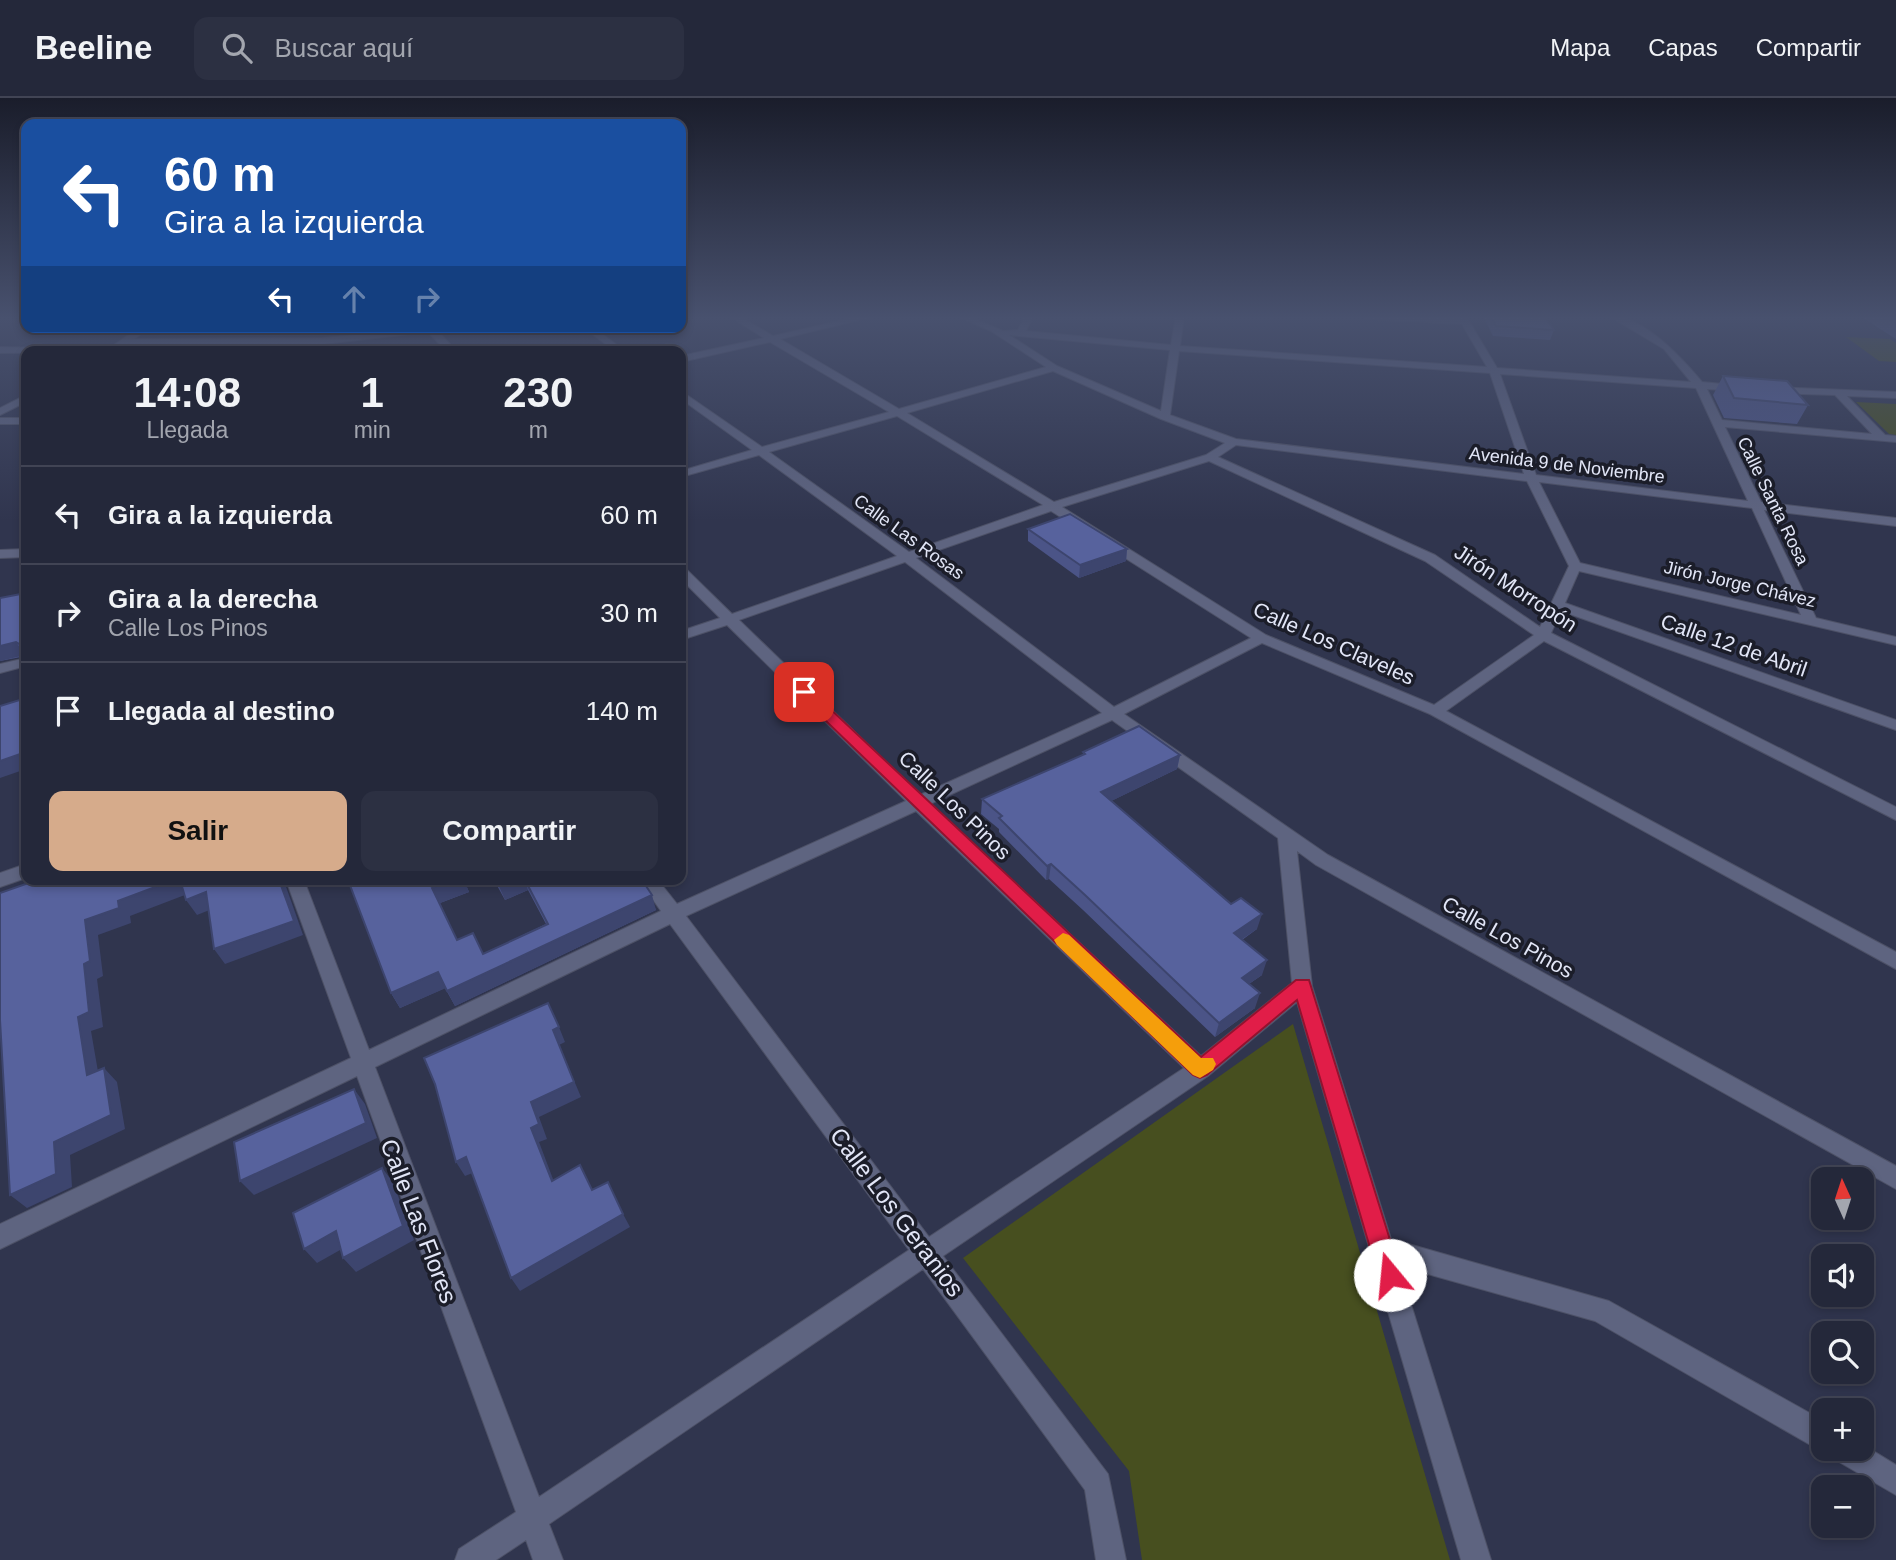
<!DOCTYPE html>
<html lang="es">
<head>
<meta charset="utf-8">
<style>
  :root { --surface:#24283a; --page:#2c3042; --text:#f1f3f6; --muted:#a3a6af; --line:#414454; --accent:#d6ab8b }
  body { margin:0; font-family:Helvetica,sans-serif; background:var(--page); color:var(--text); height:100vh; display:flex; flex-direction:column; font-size:26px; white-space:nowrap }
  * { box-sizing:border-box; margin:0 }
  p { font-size:23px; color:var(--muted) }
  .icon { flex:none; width:38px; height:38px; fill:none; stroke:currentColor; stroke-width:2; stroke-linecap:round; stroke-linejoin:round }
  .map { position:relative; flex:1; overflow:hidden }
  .side { position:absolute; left:21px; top:248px; width:665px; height:539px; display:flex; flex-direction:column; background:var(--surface); border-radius:14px; box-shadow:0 4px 10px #0003,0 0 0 2px var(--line) }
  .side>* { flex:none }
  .guide { position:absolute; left:21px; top:21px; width:665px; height:214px; border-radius:14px; box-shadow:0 4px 10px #0003,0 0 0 2px var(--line); background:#1a4fa0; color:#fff; overflow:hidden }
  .needle { width:46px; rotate:357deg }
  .buttons { position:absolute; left:1811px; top:1069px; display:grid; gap:14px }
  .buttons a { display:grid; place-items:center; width:63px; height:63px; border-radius:14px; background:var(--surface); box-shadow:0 4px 10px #0003,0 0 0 2px var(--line); font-size:35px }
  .pin { position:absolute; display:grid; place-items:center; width:60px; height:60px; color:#fff; margin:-30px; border-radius:14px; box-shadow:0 4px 10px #0006 }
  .me { position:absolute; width:77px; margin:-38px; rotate:343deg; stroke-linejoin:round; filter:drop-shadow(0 0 5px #0008) }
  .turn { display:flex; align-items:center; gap:24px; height:147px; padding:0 28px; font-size:32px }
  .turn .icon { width:91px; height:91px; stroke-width:2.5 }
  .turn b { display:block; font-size:49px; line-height:60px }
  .lanes { display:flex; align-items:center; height:66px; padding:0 28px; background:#0003; justify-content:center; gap:35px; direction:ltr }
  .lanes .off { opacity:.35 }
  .eta { display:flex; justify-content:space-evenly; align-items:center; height:119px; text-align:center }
  .eta b { font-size:42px; font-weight:700; line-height:49px }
  .action { display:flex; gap:14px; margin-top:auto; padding:14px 28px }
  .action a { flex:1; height:80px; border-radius:14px; background:var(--accent); color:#111; font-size:28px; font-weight:700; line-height:80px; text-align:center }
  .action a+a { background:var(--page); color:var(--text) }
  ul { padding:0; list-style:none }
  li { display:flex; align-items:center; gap:21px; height:98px; padding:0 28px; border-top:2px solid var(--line) }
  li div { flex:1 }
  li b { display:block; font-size:26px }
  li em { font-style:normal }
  header { display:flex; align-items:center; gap:42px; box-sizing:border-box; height:98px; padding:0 35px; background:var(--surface); border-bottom:2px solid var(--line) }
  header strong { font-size:33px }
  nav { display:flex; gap:38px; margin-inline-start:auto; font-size:24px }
  .search { width:490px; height:63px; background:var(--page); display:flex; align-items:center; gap:18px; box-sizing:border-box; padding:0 24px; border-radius:14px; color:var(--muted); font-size:26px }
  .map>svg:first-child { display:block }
</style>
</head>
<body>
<header>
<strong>Beeline</strong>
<div class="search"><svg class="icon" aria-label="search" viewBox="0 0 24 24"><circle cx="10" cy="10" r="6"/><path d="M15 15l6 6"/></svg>Buscar aquí</div>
<nav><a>Mapa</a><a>Capas</a><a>Compartir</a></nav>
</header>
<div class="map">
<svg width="1896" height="1462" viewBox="0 0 1896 1462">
  <rect width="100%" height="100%" fill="#30354e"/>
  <path fill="#474f1f" d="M1846 239 1890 241 1896 245V264L1879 263Z
    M1856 304 1896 306V337L1889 336Z
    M1293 926 1450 1462H1142L1129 1373 963 1160Z"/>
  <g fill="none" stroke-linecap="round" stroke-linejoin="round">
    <defs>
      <path id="minor" d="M729 218H739L773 238 861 218H876L780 241 899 311 1046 269 991 233 957 218H968L1003 233 1018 232 1025 218H1033L1026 233 1171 247 1176 218H1184L1180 248 1487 269 1462 226 1367 221 1363 218 1459 221 1458 218H1466L1497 270 1691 284 1664 251 1609 218C1643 217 1682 260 1702 284L1743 288V292L1739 293 1707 291 1722 322 1872 336 1835 297 1774 295 1769 292 1774 289 1896 294V300L1847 298 1885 337 1896 338V344L1725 329 1761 404 1896 420V428L1764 412 1816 520 1896 539V547L1579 473 1565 505 1896 622V632L1561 513 1551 535 1896 709V722L1544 543 1446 613 1896 854V871L1430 616 1262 545 1124 616 1328 757 1896 1068V1091L1316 767 1297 753 1312 888 1391 1141 1609 1203 1824 1323V1351H1829L1824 1353 1814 1349 1595 1223 1399 1168 1491 1462H1461L1297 904 1208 978 943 1158 1108 1376 1126 1462H1096L1085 1392 923 1171 549 1426 563 1462H533L526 1442 496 1462H455L459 1451 516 1414 357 978 0 1151V1126L351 960 286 782H304L369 952 661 813 639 782H658L677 806 906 703 727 527 681 542V533L720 520 681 481V470L686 471 732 516 897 458 759 357 681 379V373L752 352 681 301V293L762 349 889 314 770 244 681 264V258L764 240ZM1009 237 1170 252 1161 313 1057 268ZM1179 253 1490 275 1524 376 1236 341 1170 317ZM1053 273 1161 321 1225 345 1206 357 1054 404 907 315ZM1500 276 1696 290 1748 403 1536 377ZM897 318 1043 407 909 454 769 354ZM1236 347 1527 383 1569 468 1540 529 1435 457 1218 359ZM1209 363 1425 463 1534 537 1434 607 1266 537 1062 409ZM1539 384 1752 410 1801 517 1580 465ZM1051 413 1251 540 1114 609 916 460ZM905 464 1102 615 920 697 739 522ZM1112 622 1278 740 1292 885 1201 958 930 706ZM916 713 1184 970 929 1139 686 818ZM670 826 909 1152 539 1399 375 969Z
        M140 229H151L134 241 323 240 445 229 437 232 457 254H447L428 234 323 246 126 247 115 254H104Z
        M583 229H593L626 254H616Z
        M0 249 91 251 95 254 0 255Z
        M26 297V304L0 317V310Z
        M0 320H26V326H0Z
        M26 451V459L0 460V452Z
        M26 560V568L0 575V566Z
        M26 766V780L0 789V775Z
        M1862 1346 1896 1367V1397L1834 1361 1830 1351H1862Z"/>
    </defs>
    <use href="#minor" stroke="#4d5166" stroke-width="2"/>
    <use href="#minor" fill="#5e6480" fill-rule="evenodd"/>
  </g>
  <path fill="#4b5487" d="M1483 218H1544L1554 232 1550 242 1493 238Z
    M1860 218H1896V241Z
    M1723 278 1808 307 1797 326 1724 320 1713 297Z
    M1028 431 1127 451 1126 463 1079 480 1028 443Z
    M26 495V558L0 563Z
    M1083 654 1180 657 1177 671 1111 703 1257 831 1242 842 1262 877 1249 886 1255 910 1215 939 1083 812 1049 781 1046 782 999 734V731L981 716 982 701 1083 657Z
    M348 782H464L469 794 440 805 457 842 483 856 546 826 528 792 505 802 494 782H642L656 812 455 908 445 890 400 910 391 895Z"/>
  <path fill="#3d456e" d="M1127 451 1126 463 1079 480 1080 467Z
    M26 508V554L21 547Z
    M16 544 25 557 0 563V548Z
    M26 654V671L0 680V663Z
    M1180 657 1177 671 1099 709 1101 694Z
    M1051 766 1049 781 1046 782 1047 768Z
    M174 782H180L190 795 130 818 131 825 98 837 103 878 97 881 103 929 91 933 101 991 87 977 78 919 84 866 85 822 118 803Z
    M279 782H285L284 783 303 837 225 866 214 851Z
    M451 782H464L469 794 440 805 432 790Z
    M507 782H524L528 792 505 802 498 786Z
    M206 794 217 809 197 817 186 802Z
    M652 797 656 812 455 908 447 893Z
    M1262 816 1257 831 1229 850 1234 835Z
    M1267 862 1262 877 1237 894 1242 880Z
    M438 874 446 890 400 910 391 895Z
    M1260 895 1255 910 1215 939 1219 925Z
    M559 929 565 944 559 947 581 999 539 1019 547 1041 539 1044 559 1097 552 1083 531 1030V1004L553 932Z
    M104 970 117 984 125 1031 70 1057 72 1089 27 1110 10 1097Z
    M354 991 365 1006 377 1040 254 1097 240 1083Z
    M466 1059 475 1074 465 1078 456 1064Z
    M382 1070 393 1084 414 1142 356 1174 343 1160Z
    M623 1116 630 1129 520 1193 511 1180Z
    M336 1133 349 1147 317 1165 304 1151Z"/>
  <path fill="#57629d" stroke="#3d456e" stroke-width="2" d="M1491 218H1544L1554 232 1496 228Z
    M1884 218H1896V225Z
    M1723 278 1787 283 1808 307 1734 300Z
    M1070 416 1127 451 1080 467 1028 431Z
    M26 495V508L21 547 16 544 0 548V500Z
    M26 600V654L0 663V608Z
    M1139 628 1180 657 1101 694 1231 806 1241 800 1262 816 1234 835 1267 862 1242 880 1260 895 1219 925 1085 797 1051 766 1047 768 999 720 1002 718 982 701 1085 656 1083 654Z
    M37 782H174L118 803 119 810 85 822 90 863 84 866 89 914 78 919 87 977 104 970 111 1017 54 1044 56 1076 10 1097 0 922V795Z
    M180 782H279L294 823 214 851 206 794 186 802Z
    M348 782H451L432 790 457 842 473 835 483 856 548 826 525 782H642L652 797 447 893 438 874 391 895Z
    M496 782H507L498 786Z
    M548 905 559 929 553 932 574 984 531 1004 539 1026 531 1030 552 1083 580 1067 592 1092 608 1084 623 1116 511 1180 466 1059 456 1064 435 986 424 960Z
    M354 991 366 1025 240 1083 234 1044Z
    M382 1070 403 1128 343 1160 336 1133 304 1151 293 1115Z"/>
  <linearGradient id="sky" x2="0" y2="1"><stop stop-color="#1a1d2b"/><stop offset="0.52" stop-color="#48516e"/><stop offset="1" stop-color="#48516e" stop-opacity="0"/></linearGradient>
  <rect width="1896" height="423" fill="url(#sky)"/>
  <path fill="#e11d48" stroke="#92132f" stroke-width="2" d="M799 591H809L1201 959 1296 882H1309L1401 1177 1398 1185 1390 1189 1382 1185 1378 1177 1297 902 1207 977 1200 980 1193 977 799 597Z"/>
  <path fill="#f59e0b" d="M1063 835 1069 837 1201 960H1213L1216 966 1213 972 1200 980 1193 977 1057 847 1054 842Z"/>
  <g text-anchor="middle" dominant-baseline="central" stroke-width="7" stroke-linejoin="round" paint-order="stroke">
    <g font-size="18" fill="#e2e6f7" stroke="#1b1d29">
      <text transform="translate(1567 367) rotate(7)">Avenida 9 de Noviembre</text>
      <text transform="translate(1773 403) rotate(64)">Calle Santa Rosa</text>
      <text transform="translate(909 439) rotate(36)">Calle Las Rosas</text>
      <text transform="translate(1740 486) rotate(13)">Jirón Jorge Chávez</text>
    </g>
    <g font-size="21" fill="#e2e6f7" stroke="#1b1d29">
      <text transform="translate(1516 490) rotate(33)">Jirón Morropón</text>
      <text transform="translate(1334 545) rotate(24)">Calle Los Claveles</text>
      <text transform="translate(1734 547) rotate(19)">Calle 12 de Abril</text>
      <text transform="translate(955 707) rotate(44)">Calle Los Pinos</text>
      <text transform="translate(1508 839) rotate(29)">Calle Los Pinos</text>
    </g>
    <g font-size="24" fill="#e2e6f7" stroke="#1b1d29">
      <text transform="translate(897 1114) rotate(53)">Calle Los Geranios</text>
      <text transform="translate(419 1123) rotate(69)">Calle Las Flores</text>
    </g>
  </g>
</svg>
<div class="buttons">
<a><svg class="needle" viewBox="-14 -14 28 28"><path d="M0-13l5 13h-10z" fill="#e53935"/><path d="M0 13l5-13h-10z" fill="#a3a6af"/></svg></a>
<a><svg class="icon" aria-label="sound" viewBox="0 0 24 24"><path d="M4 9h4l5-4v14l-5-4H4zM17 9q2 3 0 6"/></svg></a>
<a><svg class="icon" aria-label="search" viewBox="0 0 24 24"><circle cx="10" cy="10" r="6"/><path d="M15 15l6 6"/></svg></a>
<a>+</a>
<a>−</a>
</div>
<div class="pin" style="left:804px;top:594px;background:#d93025"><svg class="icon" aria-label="arrive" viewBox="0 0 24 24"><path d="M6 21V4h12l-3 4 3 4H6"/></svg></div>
<svg class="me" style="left:1390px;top:1177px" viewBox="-20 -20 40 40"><circle r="19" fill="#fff"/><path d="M0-13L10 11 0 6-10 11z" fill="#e11d48"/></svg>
<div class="guide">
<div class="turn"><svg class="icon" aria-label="left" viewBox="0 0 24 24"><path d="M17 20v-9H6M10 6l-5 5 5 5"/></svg><div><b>60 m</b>Gira a la izquierda</div></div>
<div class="lanes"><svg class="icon" aria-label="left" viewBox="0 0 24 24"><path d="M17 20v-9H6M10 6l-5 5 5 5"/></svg><svg class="icon off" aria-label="ahead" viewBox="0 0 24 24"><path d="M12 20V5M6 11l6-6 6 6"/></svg><svg class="icon off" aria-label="right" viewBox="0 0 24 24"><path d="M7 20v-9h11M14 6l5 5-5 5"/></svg></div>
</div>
<section class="side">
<div class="eta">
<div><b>14:08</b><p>Llegada</p></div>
<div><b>1</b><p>min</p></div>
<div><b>230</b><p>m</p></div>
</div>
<ul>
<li><svg class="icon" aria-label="left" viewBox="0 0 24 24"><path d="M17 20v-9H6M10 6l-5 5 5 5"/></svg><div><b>Gira a la izquierda</b></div><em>60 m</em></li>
<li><svg class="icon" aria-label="right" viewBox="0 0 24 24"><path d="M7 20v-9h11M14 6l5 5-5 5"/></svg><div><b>Gira a la derecha</b><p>Calle Los Pinos</p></div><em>30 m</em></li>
<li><svg class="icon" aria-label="arrive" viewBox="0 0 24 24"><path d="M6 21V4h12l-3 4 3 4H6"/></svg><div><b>Llegada al destino</b></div><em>140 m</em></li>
</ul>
<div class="action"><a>Salir</a><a>Compartir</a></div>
</section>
</div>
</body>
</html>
